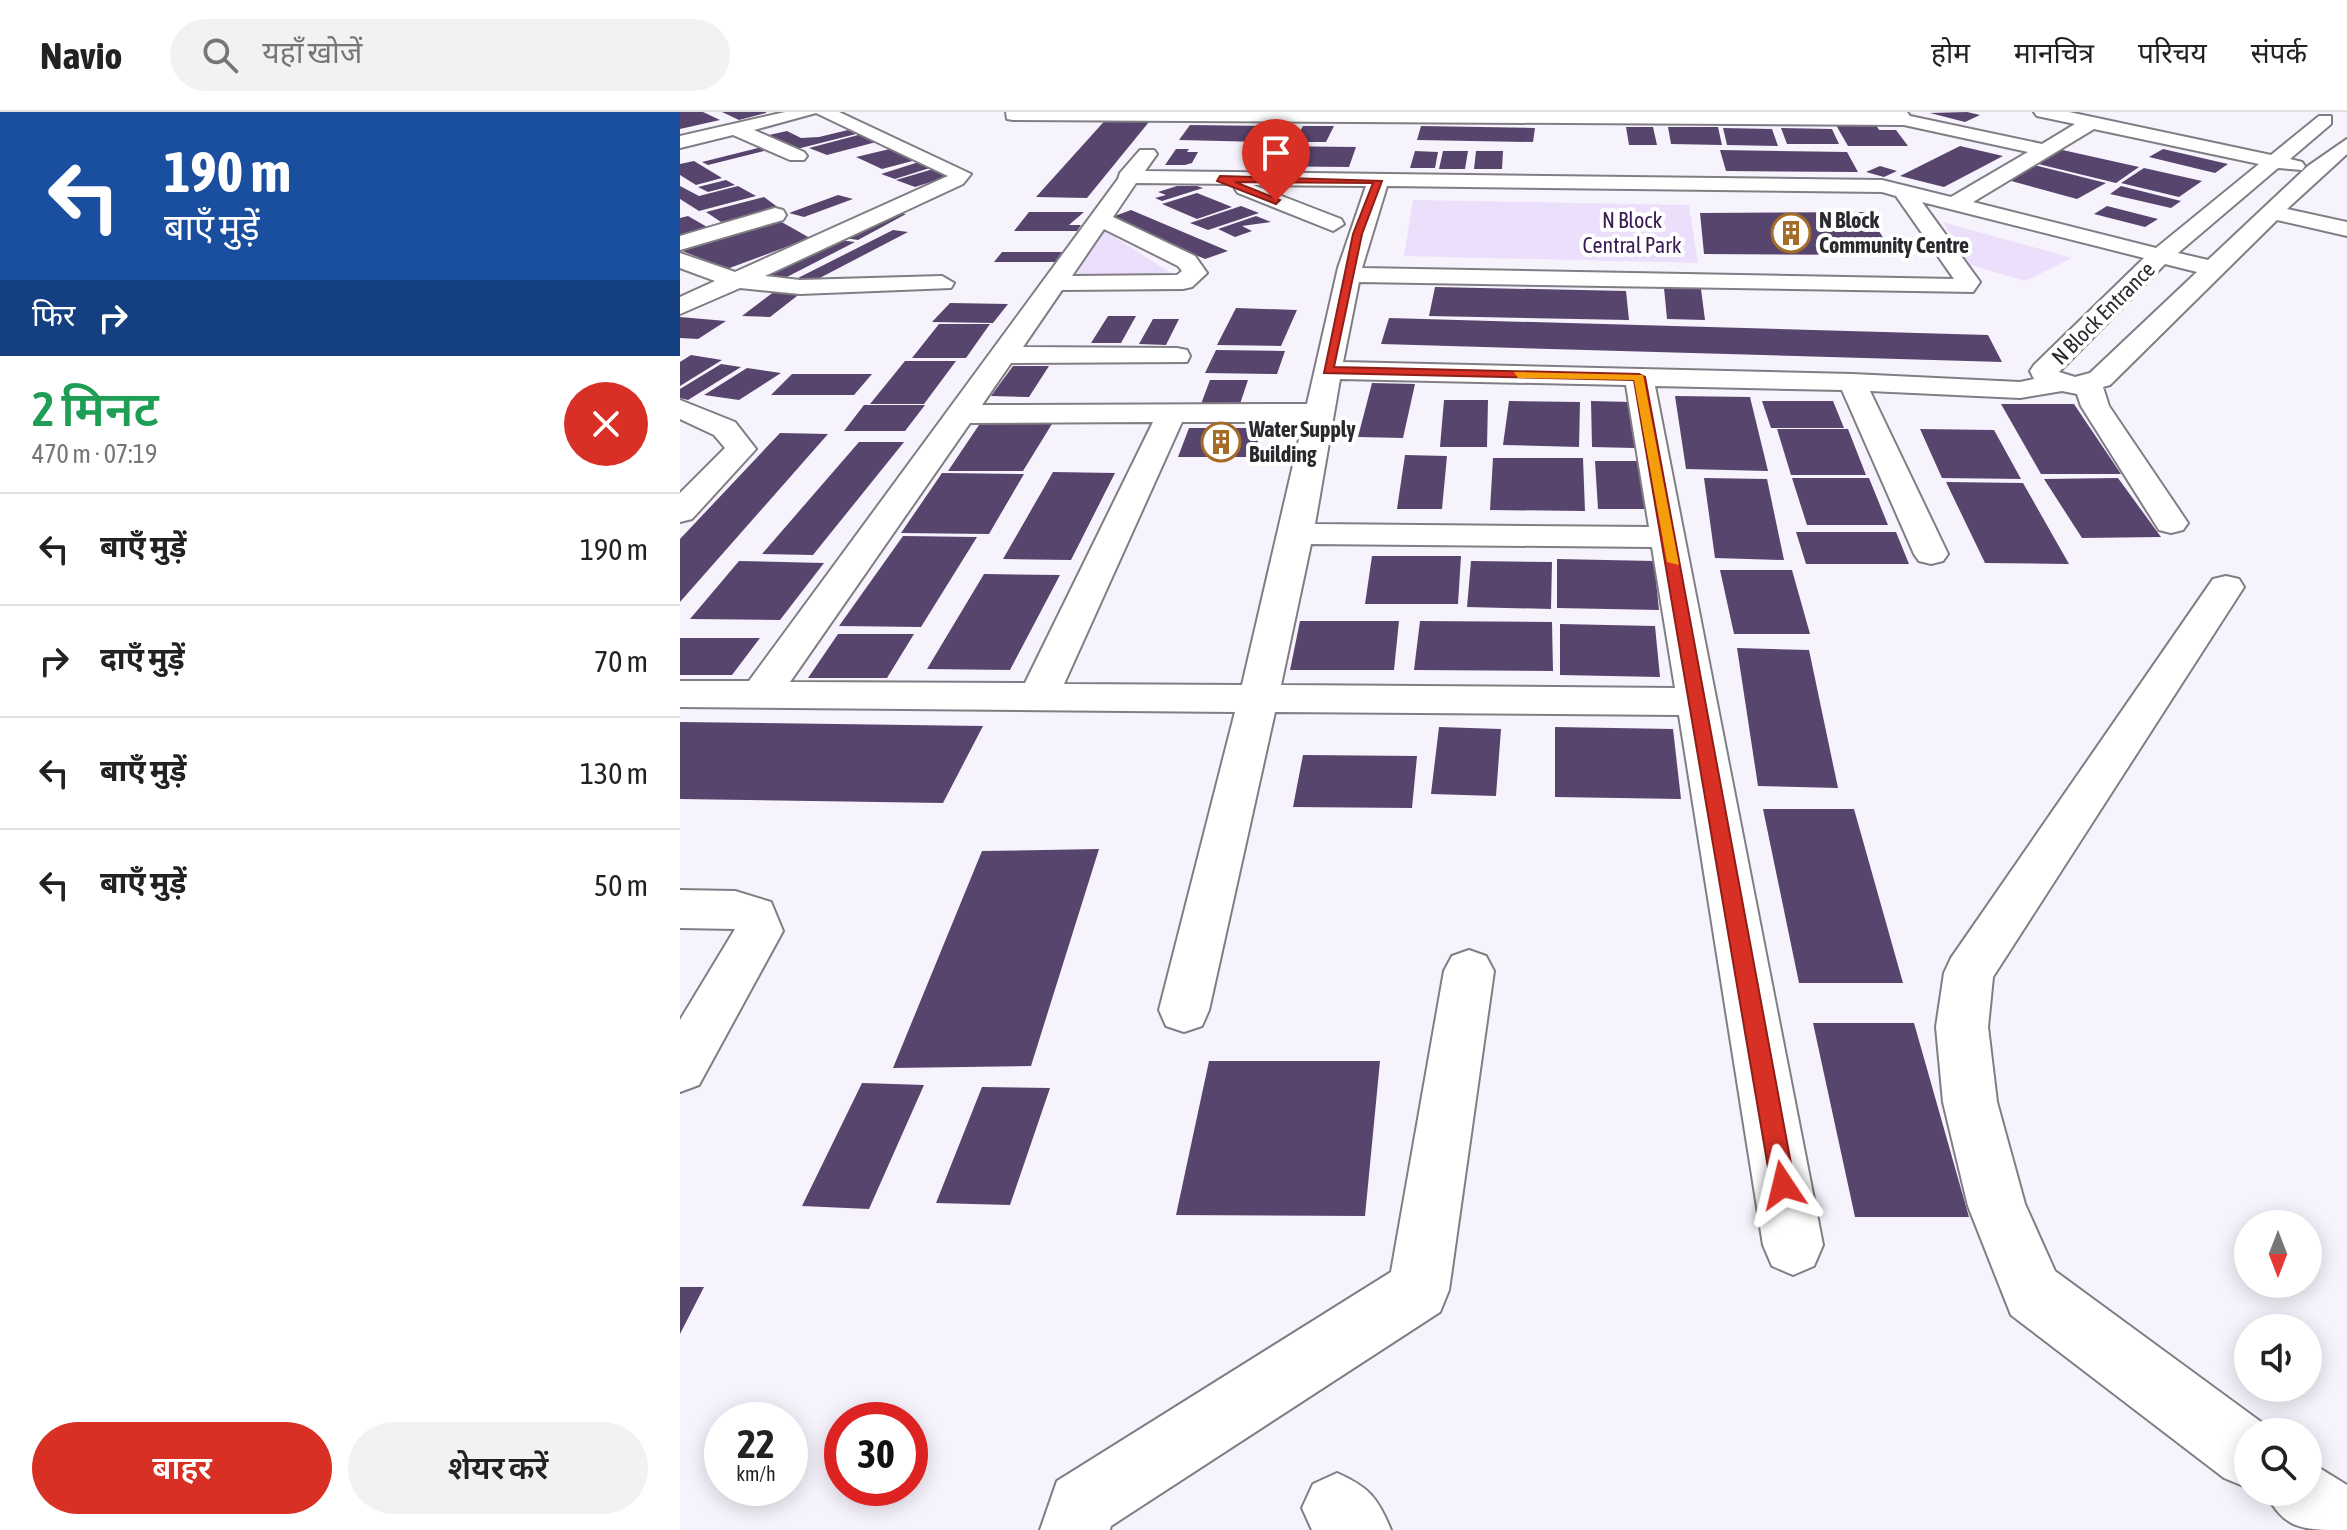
<!DOCTYPE html>
<html lang="hi">
<head>
<meta charset="utf-8">
<style>
  :root { --surface:#fff; --page:#f2f2f2; --text:#222; --muted:#767676; --line:#e0e0e0; --accent:#d93025 }
  body { margin:0; font-family:"Asap Condensed","Noto Sans Devanagari",sans-serif; background:var(--page); color:var(--text); height:100vh; display:flex; flex-direction:column; font-size:30px; white-space:nowrap }
  * { box-sizing:border-box; margin:0 }
  p { font-size:26px; color:var(--muted) }
  .icon { flex:none; width:44px; height:44px; fill:none; stroke:currentColor; stroke-width:2; stroke-linecap:round; stroke-linejoin:round }
  .map { position:relative; flex:1; overflow:hidden }
  .details { display:flex; flex-direction:column; background:var(--surface); width:680px }
  .details>* { flex:none }
  .hud { background:#1a4fa0; color:#fff; overflow:hidden }
  .needle { width:52px; rotate:180deg }
  .fabs { position:absolute; left:1554px; top:1098px; display:grid; gap:16px }
  .fabs a { display:grid; place-items:center; width:88px; height:88px; border-radius:50%; background:var(--surface); box-shadow:0 4px 20px #0003; font-size:40px }
  .speed { position:absolute; left:24px; top:1290px; display:flex; gap:16px; font-size:40px; font-weight:700; text-align:center }
  .speed>* { display:grid; place-content:center; width:104px; height:104px; border-radius:50%; background:var(--surface); box-shadow:0 4px 20px #0003; line-height:1 }
  .speed small { font-size:20px; font-weight:400 }
  .speed .limit { border:12px solid #d22; background:#fff; color:#111 }
  .pin { position:absolute; display:grid; place-items:center; width:68px; height:68px; color:#fff; margin:-82px -34px; border-radius:50% 50% 50% 0; rotate:-45deg; box-shadow:0 0 8px #0007 }
  .pin .icon { rotate:45deg }
  .me { position:absolute; width:88px; margin:-44px; rotate:350deg; stroke-linejoin:round; filter:drop-shadow(0 0 6px #0008) }
  .turn { display:flex; align-items:center; gap:28px; height:168px; padding:0 32px; font-size:36px }
  .turn .icon { width:104px; height:104px; stroke-width:2.5 }
  .turn b { display:block; font-size:56px; line-height:68px }
  .then { display:flex; align-items:center; height:76px; padding:0 32px; background:#0003; gap:16px; font-size:30px }
  .round { display:grid; place-items:center; flex:none; width:84px; height:84px; border-radius:42px; background:var(--page) }
  .summary { display:flex; align-items:center; justify-content:space-between; height:136px; padding:0 32px }
  h1 { font-size:48px; font-weight:600; line-height:60px; color:#1e9e55 }
  .button { display:flex; gap:16px; margin-top:auto; padding:16px 32px }
  .button a { flex:1; height:92px; border-radius:48px; background:var(--accent); color:#fff; font-size:32px; font-weight:600; line-height:92px; text-align:center }
  .button a+a { background:var(--page); color:var(--text) }
  ul { padding:0; list-style:none }
  li { display:flex; align-items:center; gap:24px; height:112px; padding:0 32px; border-top:2px solid var(--line) }
  li div { flex:1 }
  li b { display:block; font-size:30px }
  li em { font-style:normal }
  header { display:flex; align-items:center; gap:48px; box-sizing:border-box; height:112px; padding:0 40px; background:var(--surface); border-bottom:2px solid var(--line) }
  header strong { font-size:38px }
  nav { display:flex; gap:44px; margin-inline-start:auto; font-size:28px }
  .search { width:560px; height:72px; background:var(--page); display:flex; align-items:center; gap:20px; box-sizing:border-box; padding:0 28px; border-radius:44px; color:var(--muted); font-size:30px }
  main { display:flex; flex:1; min-height:0 }
  .map>svg:first-child { display:block }
</style>
</head>
<body>
<header>
<strong>Navio</strong>
<div class="search"><svg class="icon" aria-label="search" viewBox="0 0 24 24"><circle cx="10" cy="10" r="6"/><path d="M15 15l6 6"/></svg>यहाँ खोजें</div>
<nav><a>होम</a><a>मानचित्र</a><a>परिचय</a><a>संपर्क</a></nav>
</header>
<main>
<section class="details">
<div class="hud">
<div class="turn"><svg class="icon" aria-label="left" viewBox="0 0 24 24"><path d="M17 20v-9H6M10 6l-5 5 5 5"/></svg><div><b>190 m</b>बाएँ मुड़ें</div></div>
<div class="then">फिर<svg class="icon" aria-label="right" viewBox="0 0 24 24"><path d="M7 20v-9h11M14 6l5 5-5 5"/></svg></div>
</div>
<div class="summary"><div><h1>2 मिनट</h1><p>470 m · 07:19</p></div><a class="round" style="background:#d93025;color:#fff"><svg class="icon" aria-label="close" viewBox="0 0 24 24"><path d="M6 6l12 12M18 6L6 18"/></svg></a></div>
<ul>
<li><svg class="icon" aria-label="left" viewBox="0 0 24 24"><path d="M17 20v-9H6M10 6l-5 5 5 5"/></svg><div><b>बाएँ मुड़ें</b></div><em>190 m</em></li>
<li><svg class="icon" aria-label="right" viewBox="0 0 24 24"><path d="M7 20v-9h11M14 6l5 5-5 5"/></svg><div><b>दाएँ मुड़ें</b></div><em>70 m</em></li>
<li><svg class="icon" aria-label="left" viewBox="0 0 24 24"><path d="M17 20v-9H6M10 6l-5 5 5 5"/></svg><div><b>बाएँ मुड़ें</b></div><em>130 m</em></li>
<li><svg class="icon" aria-label="left" viewBox="0 0 24 24"><path d="M17 20v-9H6M10 6l-5 5 5 5"/></svg><div><b>बाएँ मुड़ें</b></div><em>50 m</em></li>
</ul>
<div class="button"><a>बाहर</a><a>शेयर करें</a></div>
</section>
<div class="map">
<svg width="1667" height="1418" viewBox="0 0 1667 1418">
  <rect width="100%" height="100%" fill="#f7f3fc"/>
  <path fill="#ecdffb" d="M733 88 1009 93 1018 151 724 144Z
    M1263 110 1392 146 1345 169 1288 152Z
    M422 117 497 165 395 166Z"/>
  <path fill="#58456d" d="M0 0H23L40 8 0 17Z
    M42 0H86V1L59 8Z
    M1287 0 1300 3 1285 10 1250 1Z
    M429 4 473 5 407 86 356 85Z
    M510 13 592 14 582 30 499 28Z
    M1156 13H1196L1199 18H1216L1228 34H1168Z
    M623 14H654L646 30H614Z
    M741 14 855 16 853 30 737 28Z
    M946 15H973L977 33H949Z
    M988 15H1038L1042 33 991 32Z
    M1043 16 1092 17 1098 34 1047 33Z
    M1101 16 1152 17 1159 32H1107Z
    M168 18 176 22 117 37 89 23 107 19 121 26 139 25Z
    M182 22 200 29 147 43 129 36Z
    M86 34 92 37 28 53 22 50Z
    M584 34 676 35 669 55 573 54Z
    M1280 34 1323 44 1264 75 1220 64Z
    M214 36 240 47 202 57 176 45Z
    M496 37H509L507 40H518L512 51 505 53H485Z
    M1378 37 1459 55 1436 71 1354 51Z
    M1483 37 1548 52 1535 61 1469 45Z
    M1040 38 1167 40 1178 60 1046 59Z
    M735 39 758 40 755 56H730Z
    M763 39H788L785 57H759Z
    M796 39H823L822 57H794Z
    M14 49 42 66 16 73 0 63V52Z
    M242 49 256 54 215 67 201 62Z
    M1354 53 1426 71 1397 87 1324 67Z
    M1200 54 1217 59 1204 65 1186 60Z
    M260 55 279 61 235 75 216 68Z
    M1464 56 1522 69 1499 85 1441 71Z
    M46 68 55 73 28 80 18 75Z
    M0 74 19 84 58 74 76 84 19 99 0 87Z
    M497 74H517L523 76 482 89 475 86 486 83 478 80Z
    M1441 74 1501 89 1491 96 1430 82Z
    M517 81 552 95 517 107 482 92Z
    M158 83 173 87 124 105 109 101Z
    M84 85 99 96 41 110 26 100Z
    M561 94 579 101 528 118 510 111Z
    M1427 94 1478 107 1465 115 1414 102Z
    M451 98 548 139 525 147 429 106Z
    M207 100 226 102 178 128 158 125Z
    M349 100H404L389 113H401L397 119H334Z
    M1187 100 1214 143 1024 142 1020 101Z
    M8 104 29 116 0 124V106Z
    M576 104 591 110 562 114 572 119 555 125 538 117Z
    M98 108 130 126 47 157 0 138Z
    M213 118 228 120 132 170 116 167Z
    M159 128 175 130 103 167 87 164Z
    M322 140H382L375 150H314Z
    M755 175 946 179 949 208 749 204Z
    M99 176 126 177 90 205 62 204Z
    M984 176 1021 177 1025 208 987 207Z
    M270 191 328 192 313 211 252 210Z
    M556 196 617 198 601 234 537 233Z
    M428 204H456L441 231H411Z
    M0 205 46 209 18 227 0 226Z
    M709 206 1308 223 1322 250 701 232Z
    M473 207H499L486 233 459 232Z
    M259 212H310L286 246H232Z
    M536 238 605 239 597 262 525 261Z
    M11 243 42 248 0 274V250Z
    M225 249H276L244 292H190Z
    M41 252 61 255 8 288 0 286V277Z
    M333 254H369L349 285 311 284Z
    M67 256 101 261 59 288 24 283Z
    M112 262H192L174 283H91Z
    M530 268H568L560 292H521Z
    M692 271 735 272 723 326 678 325Z
    M995 284 1070 285 1088 359 1006 357Z
    M764 288H808L807 335H760Z
    M829 289 900 290 899 335 823 333Z
    M911 289 951 290 955 336 912 335Z
    M1082 289H1153L1164 316H1091Z
    M1321 292H1394L1441 362H1361Z
    M184 293H245L225 319H164Z
    M303 307H375L343 359H268Z
    M509 316H582L573 345H498Z
    M1097 317H1168L1186 363H1111Z
    M1240 317 1314 318 1341 367 1262 366Z
    M100 321 148 322 0 490V427Z
    M179 330H224L133 443 82 442Z
    M725 343 767 344 762 397H717Z
    M813 346H903L905 399 810 398Z
    M915 349H962L969 397H918Z
    M373 360 435 361 391 448 323 447Z
    M262 361 344 362 309 422 221 421Z
    M1024 366 1087 367 1104 448 1035 446Z
    M1112 366H1189L1208 413H1127Z
    M1438 366 1481 425 1402 426 1364 367Z
    M1266 370 1343 371 1389 452 1305 451Z
    M1116 420H1216L1229 452H1126Z
    M223 424 297 425 241 515 159 514Z
    M692 444H781L778 492H685Z
    M877 447 974 449 979 498 877 496Z
    M59 449 144 451 100 508 10 507Z
    M791 449 872 450 871 497 787 495Z
    M1040 458H1112L1130 522H1054Z
    M304 462 380 463 330 558 247 557Z
    M620 509H719L714 558H610Z
    M740 509 872 510 873 559 734 558Z
    M880 512 975 514 980 565 880 563Z
    M158 522H234L207 566H128Z
    M0 526H80L52 563H0Z
    M1057 536 1129 538 1158 676 1078 674Z
    M0 610 303 614 263 691 0 687Z
    M759 615 821 617 816 684 751 682Z
    M875 615 993 617 1001 687 875 685Z
    M623 643 737 644 732 696 613 695Z
    M1083 697H1174L1223 871H1119Z
    M419 737 351 954 213 956 302 739Z
    M1133 911H1234L1289 1105H1175Z
    M529 949H700L685 1104 496 1103Z
    M182 971 244 973 189 1097 122 1094Z
    M302 975 370 976 330 1093 256 1091Z
    M0 1175H24L0 1222Z"/>
  <g fill="none" stroke-linecap="round" stroke-linejoin="round">
    <defs>
      <path id="minor" d="M105 0H159L291 62 283 72 85 164 120 168 262 164 274 171 271 176 120 182 60 176 0 202V185L35 169 0 156V141L55 160 268 64 136 1 74 18 124 40 127 44 124 48H110L53 23 0 36V24Z
        M326 0H1227L1230 4 1362 32 1395 12 1357 4 1354 0H1389L1591 43 1639 4H1651V12L1610 47 1622 50 1625 54 1622 58 1598 56 1498 141 1528 148 1628 54 1667 27V42L1607 97 1667 110V124L1597 108 1430 273 1423 275 1429 294 1508 411 1503 418 1491 421 1479 418 1401 294 1397 282 1382 279 1340 286 1190 279 1268 442 1263 449 1251 452 1239 449 1234 442 1162 278 975 274 1143 1133 1134 1154 1113 1163 1092 1154 1083 1133 999 603 595 600 529 898 522 914 504 920 486 914 479 898 555 600 0 595V569H69L438 67 440 61 460 38H474L477 42 465 59 1202 68 1271 85 1348 40 1224 13 333 8 327 7ZM1414 17 1579 52 1476 136 1293 90ZM456 71 558 72 555 77 558 81 653 119 664 112 661 107 573 73 686 74 658 156 627 292 302 293 331 251 507 250 510 244 507 238 497 236 343 235 382 178 503 177 512 175 527 161 515 144 433 105ZM707 74 1202 80 1216 84 1274 167 682 156ZM1242 90 1464 146 1354 253 1350 259 1354 267 1340 270 1172 262 663 250 679 170 1293 180 1300 170ZM424 117 498 154 502 159 497 163 392 164ZM1485 152 1517 160 1410 261 1395 265 1379 260ZM660 267 946 273 969 415 635 412ZM473 310 345 571 110 570 290 311ZM502 310H623L562 573 384 572ZM631 432 972 435 995 576 601 573Z
        M95 96 103 98 106 103 103 108 0 138V124Z
        M0 288 55 310 76 337 12 407 0 410V381L45 336 34 323 0 307Z
        M1546 464 1559 467 1564 475 1313 865 1308 915 1317 990 1345 1092 1375 1159 1592 1318 1568 1320V1376L1544 1366 1331 1203 1288 1094 1263 990 1256 915 1264 861 1271 846 1533 467Z
        M0 778 55 779 91 790 103 819 19 973 0 980V908L55 817 0 816Z
        M789 838 806 844 814 859 769 1178 760 1200 431 1414 430 1418H360L377 1369 711 1160 764 859 772 844Z
        M1628 1349 1667 1373V1418C1621 1418 1605 1418 1585 1380H1628Z
        M657 1361C689 1375 698 1386 711 1418H632L622 1396 633 1372Z"/>
    </defs>
    <use href="#minor" stroke="#807d84" stroke-width="4"/>
    <use href="#minor" fill="#fff" fill-rule="evenodd"/>
  </g>
  <path fill="#d93025" stroke="#8d1f18" stroke-width="2" d="M540 64 702 69 682 122 654 255 959 262 965 265 1115 1073 1111 1081 1103 1085 1094 1081 1091 1073 954 268 644 261 673 122 693 71 555 70 600 88 596 92 537 69Z"/>
  <path fill="#f59e0b" d="M834 260 963 263 999 453 987 450 954 268 838 266Z"/>
  <defs>
    <symbol id="building-ring" viewBox="-11 -11 22 22"><circle r="9.5" fill="#fff" stroke="#a36d28" stroke-width="1.5"/><path d="M-4-6H4V6H1V3H-1V6H-4ZM-2.5-4.3h1.7v1.8h-1.7ZM.8-4.3h1.7v1.8H.8ZM-2.5-1h1.7V.8h-1.7ZM.8-1h1.7V.8H.8Z" fill="#a36d28"/></symbol>
  </defs>
  <g fill-rule="evenodd">
    <use href="#building-ring" x="1089" y="99" width="44" height="44"/>
    <use href="#building-ring" x="519" y="308" width="44" height="44"/>
  </g>
  <g text-anchor="middle" dominant-baseline="central" stroke-width="8" stroke-linejoin="round" paint-order="stroke">
    <g font-size="22" fill="#391c52" stroke="#fff">
      <text x="952" y="108">N Block<tspan x="952" dy="25">Central Park</tspan></text>
    </g>
    <g font-size="22" font-weight="bold" fill="#2b292d" stroke="#fff" text-anchor="start">
      <text x="1139" y="108">N Block<tspan x="1139" dy="25">Community Centre</tspan></text>
      <text x="569" y="317">Water Supply<tspan x="569" dy="25">Building</tspan></text>
    </g>
    <g font-size="22" fill="#2b292d" stroke="#fff">
      <text transform="translate(1423 201) rotate(-45)">N Block Entrance</text>
    </g>
  </g>
</svg>
<div class="fabs">
<a><svg class="needle" viewBox="-14 -14 28 28"><path d="M0-13l5 13h-10z" fill="#e53935"/><path d="M0 13l5-13h-10z" fill="#767676"/></svg></a>
<a><svg class="icon" aria-label="sound" viewBox="0 0 24 24"><path d="M4 9h4l5-4v14l-5-4H4zM17 9q2 3 0 6"/></svg></a>
<a><svg class="icon" aria-label="search" viewBox="0 0 24 24"><circle cx="10" cy="10" r="6"/><path d="M15 15l6 6"/></svg></a>
</div>
<div class="speed"><div>22<small>km/h</small></div><div class="limit">30</div></div>
<div class="pin" style="left:596px;top:89px;background:#d93025"><svg class="icon" aria-label="arrive" viewBox="0 0 24 24"><path d="M6 21V4h12l-3 4 3 4H6"/></svg></div>
<svg class="me" style="left:1103px;top:1073px" viewBox="-20 -20 40 40"><path d="M0-17L14 15 0 8-14 15z" fill="#d93025" stroke="#fff" stroke-width="4"/></svg>
</div>
</main>
</body>
</html>
